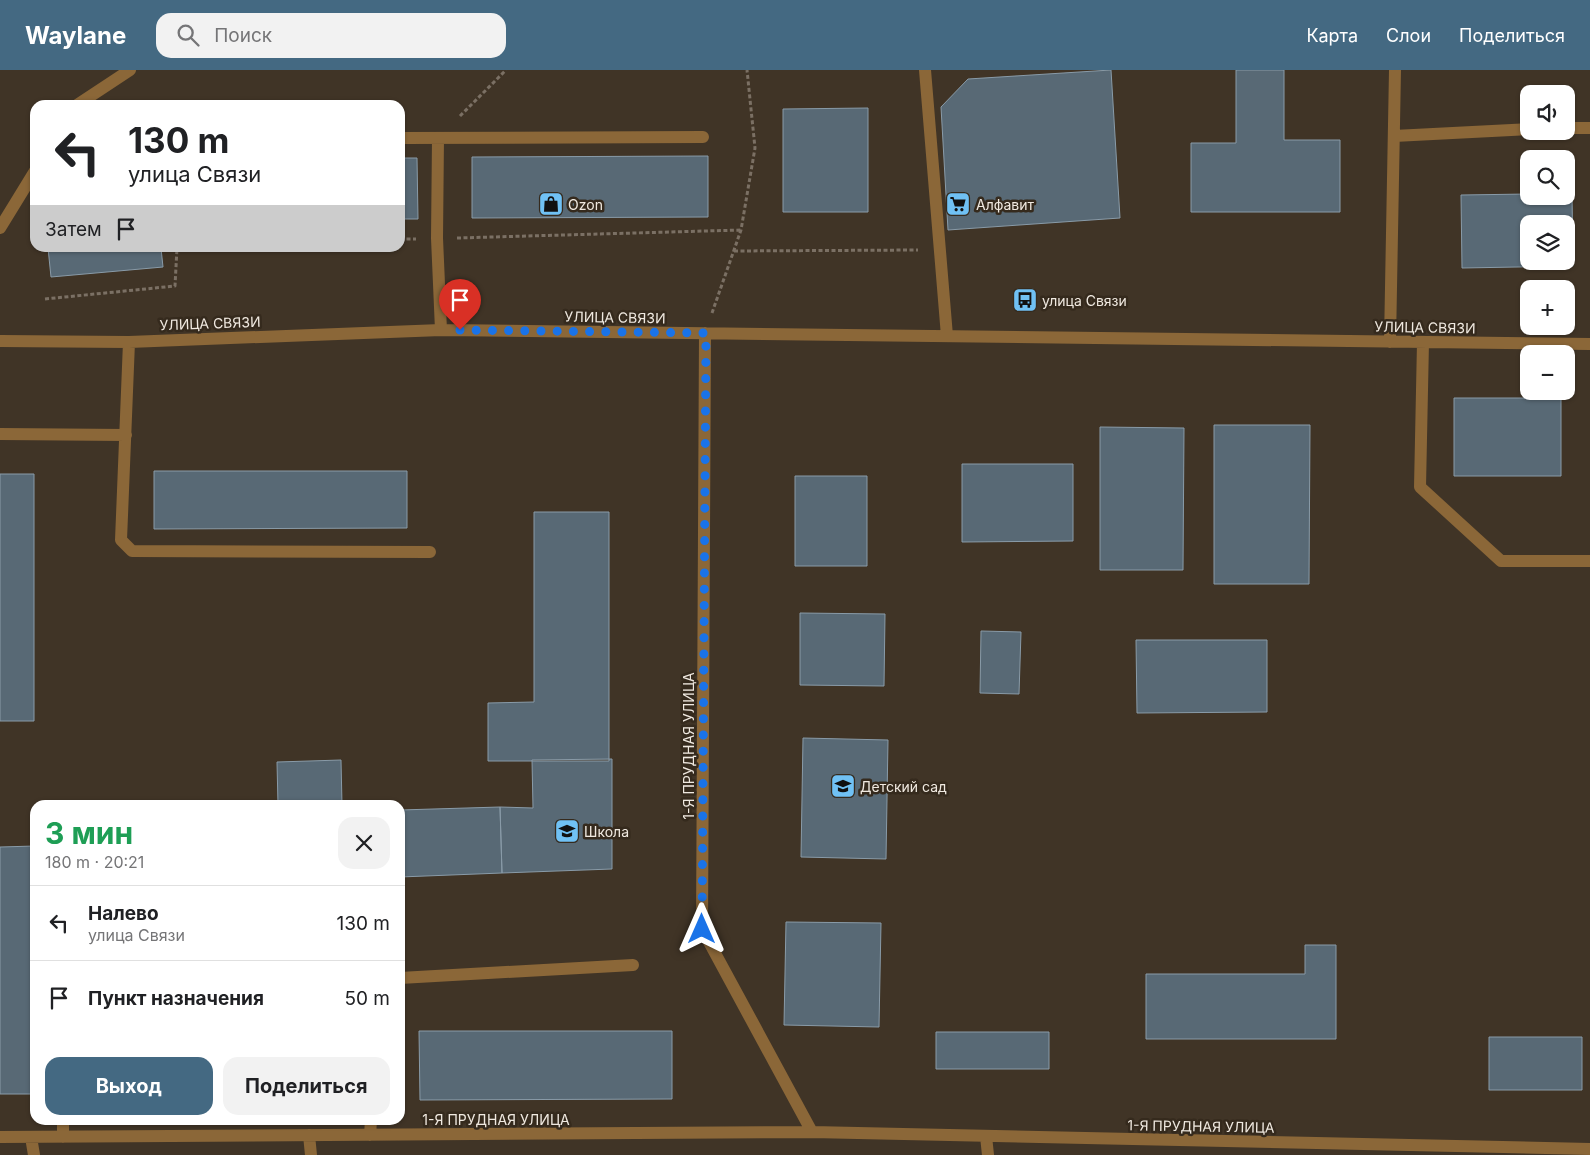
<!DOCTYPE html>
<html lang="ru">
<head>
<meta charset="utf-8">
<style>
  :root { --surface:#fff; --page:#f2f2f2; --text:#202124; --muted:#757577; --line:#e0e0e0; --accent:#446982 }
  body { margin:0; font-family:Inter,sans-serif; background:var(--page); color:var(--text); height:100vh; display:flex; flex-direction:column; font-size:19px; white-space:nowrap }
  * { box-sizing:border-box; margin:0 }
  p { font-size:16px; color:var(--muted) }
  .icon { flex:none; width:28px; height:28px; fill:none; stroke:currentColor; stroke-width:2; stroke-linecap:round; stroke-linejoin:round }
  .map { position:relative; flex:1; overflow:hidden }
  .side { position:absolute; left:30px; top:730px; width:375px; height:325px; display:flex; flex-direction:column; background:var(--surface); border-radius:15px; box-shadow:0 1px 4px #0004 }
  .side>* { flex:none }
  .guide { position:absolute; left:30px; top:30px; width:375px; height:152px; border-radius:15px; box-shadow:0 1px 4px #0004; background:#fff; color:var(--text); overflow:hidden }
  .controls { position:absolute; left:1520px; top:15px; display:grid; gap:10px }
  .controls a { display:grid; place-items:center; width:55px; height:55px; border-radius:10px; background:var(--surface); box-shadow:0 1px 4px #0004; font-size:25px }
  .pin { position:absolute; display:grid; place-items:center; width:42px; height:42px; color:#fff; margin:-51px -21px; border-radius:50% 50% 50% 0; rotate:-45deg; box-shadow:0 0 5px #0007 }
  .pin .icon { rotate:45deg }
  .me { position:absolute; width:55px; margin:-28px; rotate:0deg; stroke-linejoin:round; filter:drop-shadow(0 0 4px #0008) }
  .turn { display:flex; align-items:center; gap:18px; height:105px; padding:0 15px; font-size:22px }
  .turn .icon { width:65px; height:65px; stroke-width:2.5 }
  .turn b { display:block; font-size:35px; line-height:42px }
  .then { display:flex; align-items:center; height:48px; padding:0 15px; background:#0003; gap:10px; font-size:19px }
  .round { display:grid; place-items:center; flex:none; width:52px; height:52px; border-radius:15px; background:var(--page) }
  .headline { display:flex; align-items:center; justify-content:space-between; height:85px; padding:0 15px }
  h1 { font-size:30px; font-weight:700; line-height:38px; color:#1e9e55 }
  .action { display:flex; gap:10px; margin-top:auto; padding:10px 15px }
  .action a { flex:1; height:58px; border-radius:15px; background:var(--accent); color:#fff; font-size:20px; font-weight:700; line-height:58px; text-align:center }
  .action a+a { background:var(--page); color:var(--text) }
  ul { padding:0; list-style:none }
  li { display:flex; align-items:center; gap:15px; height:75px; padding:0 15px; border-top:1px solid var(--line) }
  li div { flex:1 }
  li b { display:block; font-size:19px }
  li em { font-style:normal }
  header { display:flex; align-items:center; gap:30px; box-sizing:border-box; height:70px; padding:0 25px; background:var(--accent); color:#fff }
  header strong { font-size:24px }
  nav { display:flex; gap:28px; margin-inline-start:auto; font-size:18px }
  .search { width:350px; height:45px; background:var(--page); display:flex; align-items:center; gap:12px; box-sizing:border-box; padding:0 18px; border-radius:15px; color:var(--muted); font-size:19px }
  .map>svg:first-child { display:block }
</style>
</head>
<body>
<header>
<strong>Waylane</strong>
<div class="search"><svg class="icon" aria-label="search" viewBox="0 0 24 24"><circle cx="10" cy="10" r="6"/><path d="M15 15l6 6"/></svg>Поиск</div>
<nav><a>Карта</a><a>Слои</a><a>Поделиться</a></nav>
</header>
<div class="map">
<svg width="1590" height="1085" viewBox="0 0 1590 1085">
  <rect width="100%" height="100%" fill="#403426"/>
  <path fill="#586975" stroke="#899ba8" fill-rule="evenodd" d="M1111 0 1120 148 948 160 941 37 968 9Z
    M1236 0H1284V70H1340V142H1191V73H1236Z
    M868 38V142H783V39Z
    M708 86V147L472 148V87Z
    M400 88H417L418 149H400Z
    M1566 123H1572L1573 196 1462 198 1461 125 1529 124V126H1566ZM1529 154H1566V191H1529Z
    M48 178H161L163 197 51 207Z
    M1454 328H1561V406H1454Z
    M1214 355H1310L1309 514H1214Z
    M1100 357 1184 358 1183 500H1100Z
    M962 394H1073V471L962 472Z
    M154 401H407V458L154 459Z
    M0 404H34V651H0Z
    M795 406H867V496H795Z
    M534 442H609V691H488V633L534 632Z
    M800 543 885 544 884 616 800 615Z
    M981 561 1021 562 1019 624 980 623Z
    M1136 570H1267V642L1137 643Z
    M803 668 888 670 886 789 801 787Z
    M612 689V799L502 803 500 737 533 738 532 690Z
    M341 690 342 735H278L277 692Z
    M500 737 502 803 400 807V740Z
    M35 776V1024H0V777Z
    M786 852 881 853 879 957 784 955Z
    M1305 875H1336V969H1146V904H1305Z
    M419 961H672V1029L420 1030Z
    M936 962H1049V999H936Z
    M1489 967H1582V1020H1489Z"/>
  <g fill="none" stroke-linecap="round" stroke-linejoin="round">
    <path stroke="#7b7064" stroke-width="3" stroke-dasharray="4 2.5" stroke-linecap="butt" d="M460 46 506 0
      M457 168 741 160
      M400 169H416
      M734 181 918 180
      M45 229 175 216 177 178
      M712 243 741 160 755 78 747 0"/>
    <path stroke="#8b6738" stroke-width="12" d="M925 0 947 266
      M77 35 130 0
      M1566 58H1590
      M1394 66 1529 59
      M400 68 703 67
      M438 68 437 168 441 260
      M0 158 35 101
      M705 263 702 859 812 1062 1590 1079
      M0 271 129 272 441 260 1590 274
      M129 272 121 470 132 481 430 482
      M1390 272 1395 0
      M1423 272 1420 417 1501 491H1590
      M0 364 126 365
      M400 908 633 895
      M309 1065 311 1085
      M370 1065 371 1050
      M986 1066 988 1085
      M0 1067 812 1062
      M31 1067 34 1085
      M63 1067V1050"/>
  </g>
  <g fill="none" stroke-linecap="round" stroke-linejoin="round">
    <path stroke="#1a73e8" stroke-width="9" stroke-dasharray="0 16.2" d="M460 260 706 263 702 859"/>
  </g>
  <defs>
    <symbol id="shop-square" viewBox="-11 -11 22 22"><rect x="-9" y="-9" width="18" height="18" rx="4" fill="#70c1f4" stroke="#352a1d"/><path d="M-5-2.5h2.3a2.7 3.5 0 0 1 5.4 0H5L5.5 6h-11ZM-1.5-2.5h3a1.5 2.3 0 0 0-3 0Z" fill="#111"/></symbol>
    <symbol id="supermarket-square" viewBox="-11 -11 22 22"><rect x="-9" y="-9" width="18" height="18" rx="4" fill="#70c1f4" stroke="#352a1d"/><path d="M-6-5.5h2.5l.6 2H6L4.5 2H-2.5L-4.4-4H-6ZM-1.5 3.2a1.3 1.3 0 1 0 .1 0ZM3 3.2a1.3 1.3 0 1 0 .1 0Z" fill="#111"/></symbol>
    <symbol id="bus-square" viewBox="-11 -11 22 22"><rect x="-9" y="-9" width="18" height="18" rx="4" fill="#70c1f4" stroke="#352a1d"/><path d="M-5-6H5V4H4V6H2V4H-2V6H-4V4H-5ZM-3.5-4V0h7V-4ZM-3.5 1.2v1.5H-2V1.2ZM2 1.2v1.5H3.5V1.2Z" fill="#111"/></symbol>
    <symbol id="school-square" viewBox="-11 -11 22 22"><rect x="-9" y="-9" width="18" height="18" rx="4" fill="#70c1f4" stroke="#352a1d"/><path d="M0-5L7-2L0 1L-7-2ZM-4 1L0 2.5L4 1V4Q0 6-4 4Z" fill="#111"/></symbol>
  </defs>
  <g fill-rule="evenodd">
    <use href="#shop-square" x="537" y="120" width="28" height="28"/>
    <use href="#supermarket-square" x="944" y="120" width="28" height="28"/>
    <use href="#bus-square" x="1011" y="216" width="28" height="28"/>
    <use href="#school-square" x="829" y="702" width="28" height="28"/>
    <use href="#school-square" x="553" y="747" width="28" height="28"/>
  </g>
  <g text-anchor="middle" dominant-baseline="central" stroke-width="5" stroke-linejoin="round" paint-order="stroke">
    <g font-size="14" fill="#f0e9e0" stroke="#352a1d" text-anchor="start">
      <text x="568" y="134">Ozon</text>
      <text x="976" y="134">Алфавит</text>
      <text x="1042" y="230">улица Связи</text>
      <text x="860" y="716">Детский сад</text>
      <text x="584" y="761">Школа</text>
    </g>
    <g font-size="14" fill="#f0e9e0" stroke="#352a1d">
      <text transform="translate(615 247) rotate(1)">УЛИЦА СВЯЗИ</text>
      <text transform="translate(210 253) rotate(-2)">УЛИЦА СВЯЗИ</text>
      <text transform="translate(1425 257) rotate(1)">УЛИЦА СВЯЗИ</text>
      <text transform="translate(688 676) rotate(-90)">1-Я ПРУДНАЯ УЛИЦА</text>
      <text x="496" y="1049">1-Я ПРУДНАЯ УЛИЦА</text>
      <text transform="translate(1201 1056) rotate(1)">1-Я ПРУДНАЯ УЛИЦА</text>
    </g>
  </g>
</svg>
<div class="controls">
<a><svg class="icon" aria-label="sound" viewBox="0 0 24 24"><path d="M4 9h4l5-4v14l-5-4H4zM17 9q2 3 0 6"/></svg></a>
<a><svg class="icon" aria-label="search" viewBox="0 0 24 24"><circle cx="10" cy="10" r="6"/><path d="M15 15l6 6"/></svg></a>
<a><svg class="icon" aria-label="layers" viewBox="0 0 24 24"><path d="M12 4l9 5-9 5-9-5zM3 14l9 5 9-5"/></svg></a>
<a>+</a>
<a>−</a>
</div>
<div class="pin" style="left:460px;top:260px;background:#d93025"><svg class="icon" aria-label="arrive" viewBox="0 0 24 24"><path d="M6 21V4h12l-3 4 3 4H6"/></svg></div>
<svg class="me" style="left:702px;top:859px" viewBox="-20 -20 40 40"><path d="M0-17L14 15 0 8-14 15z" fill="#1a73e8" stroke="#fff" stroke-width="4"/></svg>
<div class="guide">
<div class="turn"><svg class="icon" aria-label="left" viewBox="0 0 24 24"><path d="M17 20v-9H6M10 6l-5 5 5 5"/></svg><div><b>130 m</b>улица Связи</div></div>
<div class="then">Затем<svg class="icon" aria-label="arrive" viewBox="0 0 24 24"><path d="M6 21V4h12l-3 4 3 4H6"/></svg></div>
</div>
<section class="side">
<div class="headline"><div><h1>3 мин</h1><p>180 m · 20:21</p></div><a class="round"><svg class="icon" aria-label="close" viewBox="0 0 24 24"><path d="M6 6l12 12M18 6L6 18"/></svg></a></div>
<ul>
<li><svg class="icon" aria-label="left" viewBox="0 0 24 24"><path d="M17 20v-9H6M10 6l-5 5 5 5"/></svg><div><b>Налево</b><p>улица Связи</p></div><em>130 m</em></li>
<li><svg class="icon" aria-label="arrive" viewBox="0 0 24 24"><path d="M6 21V4h12l-3 4 3 4H6"/></svg><div><b>Пункт назначения</b></div><em>50 m</em></li>
</ul>
<div class="action"><a>Выход</a><a>Поделиться</a></div>
</section>
</div>
</body>
</html>
